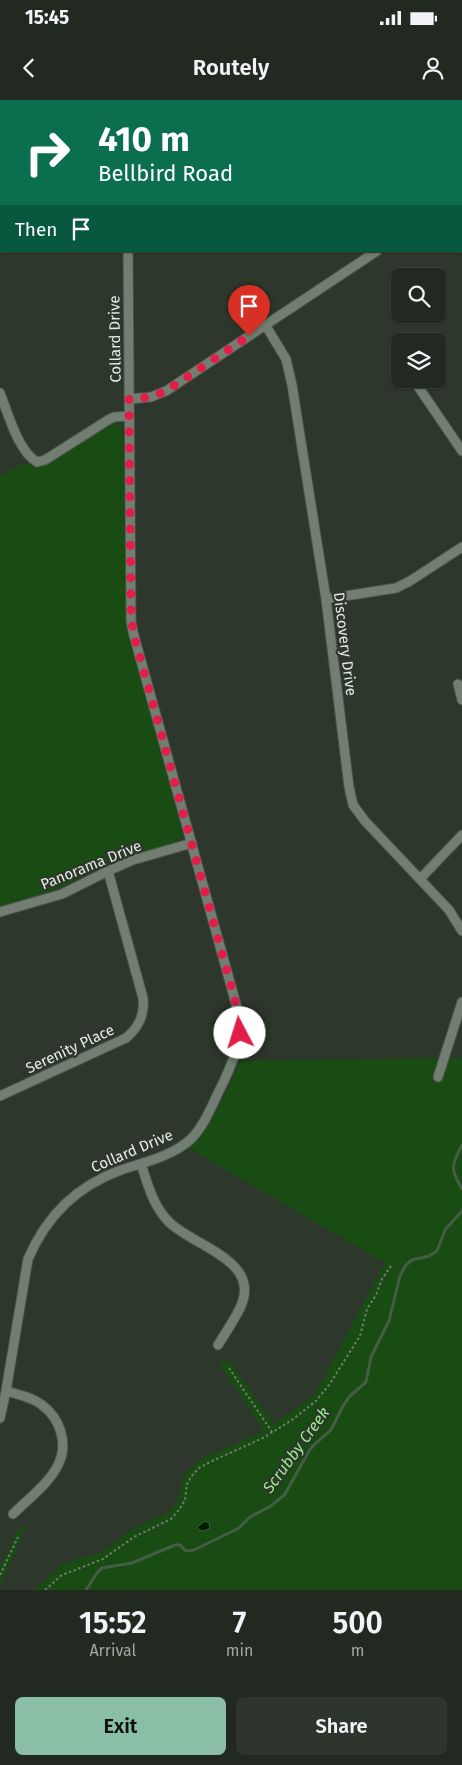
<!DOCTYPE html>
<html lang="en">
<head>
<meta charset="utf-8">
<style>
  :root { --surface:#222920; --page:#2e352d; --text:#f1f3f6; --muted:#a2a6a5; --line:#3f453e; --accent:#8abfa5 }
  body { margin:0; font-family:"Fira Sans",sans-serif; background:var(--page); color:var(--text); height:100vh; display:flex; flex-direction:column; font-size:19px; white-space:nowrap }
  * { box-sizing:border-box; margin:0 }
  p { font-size:16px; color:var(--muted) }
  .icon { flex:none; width:28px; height:28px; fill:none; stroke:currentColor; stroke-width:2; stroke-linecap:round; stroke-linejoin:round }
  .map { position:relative; height:1490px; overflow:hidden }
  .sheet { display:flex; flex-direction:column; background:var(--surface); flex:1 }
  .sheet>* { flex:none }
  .hud { position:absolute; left:0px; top:0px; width:462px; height:152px; box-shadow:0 1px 4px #0004,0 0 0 1px var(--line); background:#0b6e4f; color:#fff; overflow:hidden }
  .buttons { position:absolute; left:391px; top:168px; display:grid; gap:10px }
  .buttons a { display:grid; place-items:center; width:55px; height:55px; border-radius:8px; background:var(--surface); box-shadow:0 1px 4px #0004,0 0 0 1px var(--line); font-size:25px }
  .pin { position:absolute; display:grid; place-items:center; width:42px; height:42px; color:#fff; margin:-51px -21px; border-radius:50% 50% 50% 0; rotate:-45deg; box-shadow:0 0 5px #0007 }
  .pin .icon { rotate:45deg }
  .me { position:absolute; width:55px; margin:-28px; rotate:355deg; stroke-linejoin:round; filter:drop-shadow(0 0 4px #0008) }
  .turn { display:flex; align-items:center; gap:18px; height:105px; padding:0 15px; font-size:22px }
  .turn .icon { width:65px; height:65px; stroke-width:2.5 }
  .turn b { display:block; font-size:35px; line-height:42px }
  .then { display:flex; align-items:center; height:48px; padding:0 15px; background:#0003; gap:10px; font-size:19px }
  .eta { display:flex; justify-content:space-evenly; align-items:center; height:85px; text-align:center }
  .eta b { font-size:30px; font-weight:600; line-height:35px }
  .button { display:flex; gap:10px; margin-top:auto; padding:10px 15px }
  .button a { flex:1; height:58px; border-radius:8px; background:var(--accent); color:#111; font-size:20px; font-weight:600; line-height:58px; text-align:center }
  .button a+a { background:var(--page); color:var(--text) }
  .status { display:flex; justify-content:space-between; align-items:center; height:35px; padding:0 25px; background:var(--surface); direction:ltr }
  .status svg { height:14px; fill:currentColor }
  header { display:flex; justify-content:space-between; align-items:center; height:65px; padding:0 15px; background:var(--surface); font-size:22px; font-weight:600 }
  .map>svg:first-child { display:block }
</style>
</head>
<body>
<div class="status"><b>15:45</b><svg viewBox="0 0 49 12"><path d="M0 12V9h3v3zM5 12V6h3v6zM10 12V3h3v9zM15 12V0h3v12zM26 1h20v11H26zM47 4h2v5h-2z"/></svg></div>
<header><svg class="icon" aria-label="back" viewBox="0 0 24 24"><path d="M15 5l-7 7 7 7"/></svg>Routely<svg class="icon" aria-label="person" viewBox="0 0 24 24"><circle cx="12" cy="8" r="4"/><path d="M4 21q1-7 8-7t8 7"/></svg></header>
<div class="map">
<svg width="462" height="1490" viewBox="0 0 462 1490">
  <rect width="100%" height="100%" fill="#2d372b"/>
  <path fill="#194c13" d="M0 0 45 1H1L0 114Z
    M114 323 120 324 123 331 126 526 181 727 182 735 177 742 135 754 107 764 64 787 0 806V377C9 371 19 362 30 364 37 366 40 367 47 365Z
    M462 958V1490H35L61 1465 103 1451 133 1429 169 1412 179 1399 183 1376 201 1359 264 1331 219 1264 229 1260 274 1324 314 1296 385 1163 188 1048C212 1028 227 991 240 961Z
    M29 1421 0 1486V1468L18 1430 23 1428Z"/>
  <path fill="#001f00" stroke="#455c45" d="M205 1421 209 1423 210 1428 204 1431 199 1430 197 1427Z"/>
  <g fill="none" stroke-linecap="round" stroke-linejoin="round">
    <path stroke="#455c45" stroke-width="3" d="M462 1045C451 1065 450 1069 462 1089
      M86 1490 97 1473 102 1468 132 1463 175 1445H180L186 1451 194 1450 239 1428 250 1417 271 1406 285 1394 309 1351 314 1345 331 1330 343 1306 350 1296 366 1282 371 1257 389 1221 400 1176 405 1166 412 1160 429 1156 437 1151 445 1130 462 1111"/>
    <defs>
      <path id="minor" d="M58 0 60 1
        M386 1 388 0
        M461 83 462 82
        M266 226 286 259 292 285 326 499 349 687 353 705 365 721 449 810 462 831
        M413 279 462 351
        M0 293C8 313 18 351 37 362L45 360 108 320 114 317 129 316
        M129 299 151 297 166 291 377 151
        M326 499 396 488 410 481 462 447
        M458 584 462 600
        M420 779 462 735
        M0 812 62 794 108 771 133 760 192 743
        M438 977 462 902
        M0 996 126 938C139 927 145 915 143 898L108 771
        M141 1064C148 1085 153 1106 169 1122 193 1146 261 1160 241 1206 235 1219 226 1232 218 1245
        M6 1291C19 1295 32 1297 42 1305 60 1318 68 1343 59 1363 50 1383 28 1399 13 1414
        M0 1318 6 1291 28 1159C46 1117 76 1086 121 1070 145 1062 170 1057 190 1040 206 1024 214 1000 224 981 237 953 243 934 236 904L133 532 131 521 128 151"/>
    </defs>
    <use href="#minor" stroke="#4b544a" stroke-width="11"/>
    <path stroke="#717a70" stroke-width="2" stroke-dasharray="2.5 2.5" stroke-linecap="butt" d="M229 1268 272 1332
      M0 1475 18 1437
      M45 1490 62 1475 103 1459 134 1437 171 1419 179 1410 185 1400 187 1384 191 1377 199 1368 210 1362 263 1338 292 1320 316 1301 329 1285 360 1236 367 1209 376 1195 382 1179 391 1166"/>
    <use href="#minor" stroke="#727e71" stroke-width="9"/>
  </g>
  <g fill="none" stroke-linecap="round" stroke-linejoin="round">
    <path stroke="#e11d48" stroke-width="9" stroke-dasharray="0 16.2" d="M240 933 239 917 236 904 133 532 131 509 129 299 151 297 166 291 249 236"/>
  </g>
  <g text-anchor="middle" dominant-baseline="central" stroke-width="4.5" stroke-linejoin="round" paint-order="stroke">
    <g font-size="15" fill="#e6ece5" stroke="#2d372b">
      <text transform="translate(115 239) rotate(-91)">Collard Drive</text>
      <text transform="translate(345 544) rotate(83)">Discovery Drive</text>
      <text transform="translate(91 765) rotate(-22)">Panorama Drive</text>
      <text transform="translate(70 949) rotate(-25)">Serenity Place</text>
      <text transform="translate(132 1051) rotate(-23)">Collard Drive</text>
    </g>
    <g font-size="16" font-style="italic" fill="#98ed8e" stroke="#2d372b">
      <text transform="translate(296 1350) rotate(-54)">Scrubby Creek</text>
    </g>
  </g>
</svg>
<div class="buttons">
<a><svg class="icon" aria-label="search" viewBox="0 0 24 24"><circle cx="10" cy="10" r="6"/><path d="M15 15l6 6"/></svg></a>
<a><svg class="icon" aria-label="layers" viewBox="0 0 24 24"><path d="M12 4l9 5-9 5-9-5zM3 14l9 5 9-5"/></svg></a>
</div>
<div class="pin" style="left:249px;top:236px;background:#d93025"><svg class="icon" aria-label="arrive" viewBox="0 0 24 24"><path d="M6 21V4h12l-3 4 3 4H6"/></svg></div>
<svg class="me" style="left:240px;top:933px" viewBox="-20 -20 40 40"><circle r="19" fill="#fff"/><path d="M0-13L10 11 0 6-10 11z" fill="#e11d48"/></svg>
<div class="hud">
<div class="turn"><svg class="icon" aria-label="right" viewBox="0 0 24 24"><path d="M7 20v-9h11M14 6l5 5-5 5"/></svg><div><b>410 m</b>Bellbird Road</div></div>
<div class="then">Then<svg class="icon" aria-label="arrive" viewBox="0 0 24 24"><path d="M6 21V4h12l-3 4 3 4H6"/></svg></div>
</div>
</div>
<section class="sheet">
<div class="eta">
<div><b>15:52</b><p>Arrival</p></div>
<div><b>7</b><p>min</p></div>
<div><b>500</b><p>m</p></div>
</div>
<div class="button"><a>Exit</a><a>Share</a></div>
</section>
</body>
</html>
